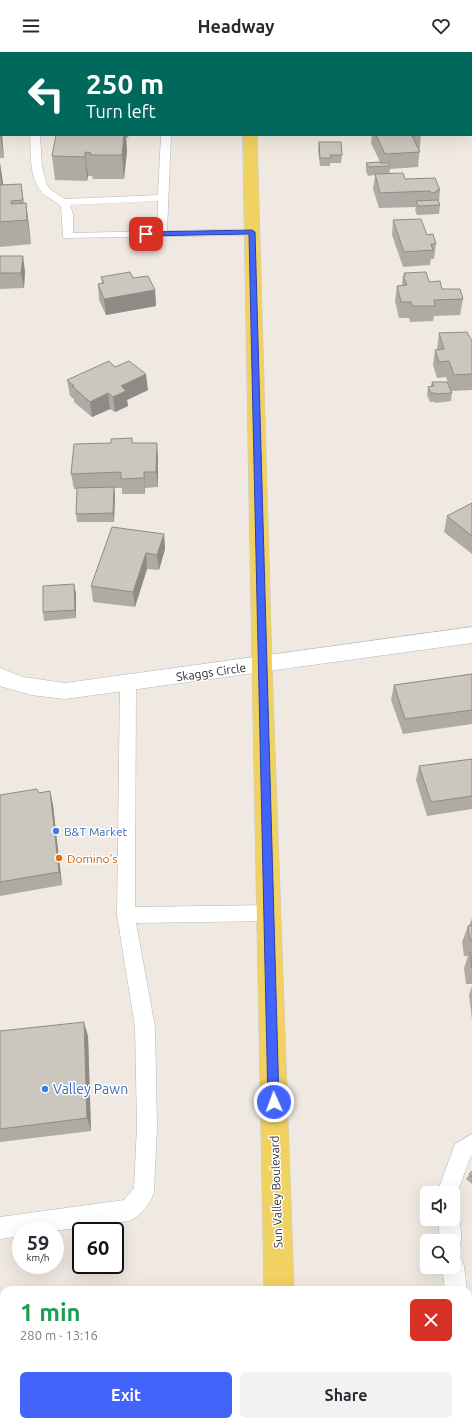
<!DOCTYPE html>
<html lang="en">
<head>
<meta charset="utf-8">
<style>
  :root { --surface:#fff; --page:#f2f2f3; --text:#2b2b33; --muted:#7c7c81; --accent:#4264fb }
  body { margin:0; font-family:Ubuntu,sans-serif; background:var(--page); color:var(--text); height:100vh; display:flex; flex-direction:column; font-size:15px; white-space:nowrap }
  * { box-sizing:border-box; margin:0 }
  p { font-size:13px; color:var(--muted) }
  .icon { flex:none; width:22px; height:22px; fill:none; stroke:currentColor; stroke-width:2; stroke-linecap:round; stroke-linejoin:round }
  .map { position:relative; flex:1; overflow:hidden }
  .panel { position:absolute; left:0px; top:1234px; width:472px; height:140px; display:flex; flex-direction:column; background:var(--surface); border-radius:12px 12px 0 0; box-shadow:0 4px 16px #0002 }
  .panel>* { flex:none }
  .guide { position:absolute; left:0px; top:0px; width:472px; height:84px; box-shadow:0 4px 16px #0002; background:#00695c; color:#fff; overflow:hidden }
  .tools { position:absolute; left:420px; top:1134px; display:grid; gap:8px }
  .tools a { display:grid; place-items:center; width:40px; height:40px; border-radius:6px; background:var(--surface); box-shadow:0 4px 16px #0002; font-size:20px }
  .speed { position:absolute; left:12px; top:1170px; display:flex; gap:8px; font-size:20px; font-weight:700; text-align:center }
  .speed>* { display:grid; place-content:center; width:52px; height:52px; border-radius:50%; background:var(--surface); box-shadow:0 4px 16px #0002; line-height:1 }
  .speed small { font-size:10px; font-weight:400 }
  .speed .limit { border:2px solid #111; border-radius:6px; background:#fff; color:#111 }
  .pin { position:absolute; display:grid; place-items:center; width:34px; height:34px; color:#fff; margin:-17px; border-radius:8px; box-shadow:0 2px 6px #0006 }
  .me { position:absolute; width:44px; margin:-22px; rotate:358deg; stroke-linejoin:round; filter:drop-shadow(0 0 3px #0008) }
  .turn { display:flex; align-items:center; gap:14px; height:84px; padding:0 20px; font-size:18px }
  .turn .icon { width:52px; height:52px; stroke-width:2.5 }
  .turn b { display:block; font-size:28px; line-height:34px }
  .round { display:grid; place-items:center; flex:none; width:42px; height:42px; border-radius:6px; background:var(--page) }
  .summary { display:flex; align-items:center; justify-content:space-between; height:68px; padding:0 20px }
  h1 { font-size:24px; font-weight:600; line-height:30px; color:#1e9e55 }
  .button { display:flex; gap:8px; margin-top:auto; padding:8px 20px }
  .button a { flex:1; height:46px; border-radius:6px; background:var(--accent); color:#fff; font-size:16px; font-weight:600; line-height:46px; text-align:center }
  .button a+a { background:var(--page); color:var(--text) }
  header { display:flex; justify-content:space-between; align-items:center; height:52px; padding:0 20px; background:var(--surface); font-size:18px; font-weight:600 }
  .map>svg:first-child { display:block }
</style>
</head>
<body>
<header><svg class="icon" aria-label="menu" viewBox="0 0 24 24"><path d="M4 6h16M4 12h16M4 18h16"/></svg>Headway<svg class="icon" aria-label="heart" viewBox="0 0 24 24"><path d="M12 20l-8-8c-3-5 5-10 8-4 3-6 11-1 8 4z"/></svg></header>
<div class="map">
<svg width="472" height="1374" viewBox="0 0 472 1374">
  <rect width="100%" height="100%" fill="#efe9e1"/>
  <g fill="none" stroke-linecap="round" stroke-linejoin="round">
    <defs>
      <path id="service" d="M9 0H17V1H9Z
        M33 0H41V1H33Z
        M157 0H165V1H157Z
        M30 83H40L42 115 47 133 51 138 65 147 158 143 161 83H171L167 179 252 177 257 180 252 183 64 186 63 184 61 155C56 148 46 146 41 139 29 125 31 100 30 83ZM158 149 157 179 73 181V162L70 153Z
        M128 625 133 627 136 631 135 855 268 853 274 855 277 861 274 867 268 869 136 871 155 975 157 1074 154 1140C150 1152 141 1164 129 1169L54 1179H21V1184L0 1187V1165L124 1148 134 1136 137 1074 135 975 117 863 120 631 123 627Z
        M472 1082V1104L470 1106 457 1141 453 1149V1141H437L455 1092Z
        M453 1158 456 1160C461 1171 463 1185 459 1197L453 1199V1189H440L438 1167H453Z
        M453 1203 461 1206 464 1214 467 1238H445L442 1215H453Z
        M468 1315 472 1316V1366L468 1364Z
        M313 1370H364L362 1374H311Z"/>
      <path id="minor" d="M445 0H457V1H445Z
        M471 68H472V80H471Z
        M472 575V591L65 647 31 643 0 634V616L23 625 65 631Z"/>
      <path id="primary" d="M242 0H254V1H242Z
        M243 83H257L272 613 294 1238H264L252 613Z
        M267 1370H299V1374H267Z"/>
    </defs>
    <use href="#service" stroke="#b4b7c1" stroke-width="1"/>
    <use href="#minor" stroke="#b4b7c1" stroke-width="1"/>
    <use href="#primary" stroke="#c9c9c9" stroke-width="1"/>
    <use href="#service" fill="#fff" fill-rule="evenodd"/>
    <use href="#minor" fill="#fff" fill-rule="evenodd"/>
    <use href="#primary" fill="#f2d163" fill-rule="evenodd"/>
  </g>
  <path fill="#afaba4" d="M57 0H109L108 1H57Z
    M0 67 1 74V83H2L4 106H0Z
    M56 83H129L128 86H126L127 99 124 127H93L92 124H88L87 129 55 128 52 104Z
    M372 83H421L418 115 390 117 389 122 440 138 439 150 440 153 439 162 417 163 415 158 416 155 379 156 373 137 375 123 368 124 366 119V111L380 110 371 91Z
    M319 90 342 103 341 111H330V114H320L318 98Z
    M0 111 3 133 21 132 24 151H26L29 175 31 192 0 195Z
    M393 168 427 183 436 192 434 207H431L430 213 403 215 392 183Z
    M0 204 25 219 24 236 0 237Z
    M404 221 429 230 442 237 463 247 460 263 434 264 433 269 410 270 409 266H399L395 249 397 234 402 233 403 224H404Z
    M101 225 133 226 155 238 156 254 106 263 99 248 98 232H102Z
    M439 281 472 289V338L451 339 452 341 451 349 435 351V350H430L427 343 428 335 431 334 432 330 449 334 446 325 437 326 433 313 435 298H437Z
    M115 315 148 338 127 348 128 354 115 360 110 357 92 365 74 350V347L70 344 67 328Z
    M132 391 158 406V435L145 436V442H122V436H114L115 443 114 470H77L76 462 77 437H74L71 422Z
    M472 451V502L444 480 447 464Z
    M164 482 165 497 159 518 147 517 135 555 93 550 91 534Z
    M76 541V566L44 569 43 560Z
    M472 622V672L403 682 391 648 394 633Z
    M472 707V757L427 764 416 728 419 714Z
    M50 739 53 753 62 833 0 844V743L39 741Z
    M472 866V932H466L464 916 468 904H464L462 890 468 874H469Z
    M472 934V968L469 943Z
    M0 979 88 984 91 1079 0 1090Z
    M472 1119V1132L466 1127Z"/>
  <path fill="#8e8b86" d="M0 67 1 74V83H2L4 106 0 82Z
    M124 83H126L127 99 124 127 122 103Z
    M85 100 88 124 87 129 85 105Z
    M0 111 3 131 4 147 0 124Z
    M26 151 29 175 31 192 27 168Z
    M23 204 25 219 24 236 21 221Z
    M155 238 156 254 106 263 104 247Z
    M146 322 148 338 127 348 128 354 115 360 113 345 121 334Z
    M108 341 110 357 92 365 90 350Z
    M157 391 158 406V435L156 420Z
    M144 420 145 436V442L144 426Z
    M114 435 115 443 114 470 113 461Z
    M164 482 165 497 159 518 157 503Z
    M146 501 147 517 135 555 133 540Z
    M74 532 76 541V566L75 558Z
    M50 739 53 753 62 833 59 820Z
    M84 970 88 984 91 1079 87 1066Z"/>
  <path fill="#cbc7bf" stroke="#8e8b86" d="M373 0H398V1H373Z
    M56 83H124L122 103H90L91 101 85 100V105L52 104Z
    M376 83H421L412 84 420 100 385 102Z
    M319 90H341L342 103H330L331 106H320Z
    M380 110 381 111H388L390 114 369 115 366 111Z
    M403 121 405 127 435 126 440 138H437L436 140 432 141 430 139 380 141 375 122Z
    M21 132 23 148 11 149V152L26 151 27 168 0 170V133Z
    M438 148 440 153 418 154 416 149Z
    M421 167 427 183 433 182 436 192H431L433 198 404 200 393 168Z
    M0 204H23L21 221H0Z
    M130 220 133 226 148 224 155 238 104 247 98 232 104 231 101 225Z
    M426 220 429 230 440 229 442 237H460L463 247 434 248 435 254H412L411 250H401L397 234 407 233 403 224H405L404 221Z
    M467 280 472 289V322L454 323 449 309 439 310 435 298 444 297 439 281Z
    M109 309 115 315 129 309 146 322 121 334 126 339 113 345 108 341 90 350 72 334H74L67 328Z
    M432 330H447L452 341 437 342 436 341H431L428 335 434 334Z
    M132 386V391H157L156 420H144V426L121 427V420L71 422 74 392 111 391V387Z
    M114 435 113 461 76 462 77 436Z
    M472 451V484L447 464Z
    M112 475 164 482 157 503 146 501 133 540 91 534Z
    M74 532 75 558 43 560V534Z
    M472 622V658L405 667 394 633Z
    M472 707V744L431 750 419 714Z
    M37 737 39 741 50 739 59 820 0 830V743Z
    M472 873V888H470L468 874Z
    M470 900H472V916Z
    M84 970 87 1066 0 1077V979Z
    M472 1119V1125L469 1122Z"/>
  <path fill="#4264fb" stroke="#2b41a3" d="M252 178 255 180 279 1050 278 1053 274 1055 270 1053 268 1050 249 182 146 184 143 182 146 180Z"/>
  <g fill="#3f7fe0" stroke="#fff" stroke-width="1.5">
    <circle cx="56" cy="779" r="4"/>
    <circle cx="45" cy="1037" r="4"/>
  </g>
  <circle fill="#e8710a" stroke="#fff" stroke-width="1.5" cx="59" cy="806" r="4"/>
  <g text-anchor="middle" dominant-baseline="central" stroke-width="3" stroke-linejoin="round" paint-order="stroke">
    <g font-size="12" fill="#2e2e2e" stroke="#fff">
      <text transform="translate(211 620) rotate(-8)">Skaggs Circle</text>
      <text transform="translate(276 1140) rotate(-92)">Sun Valley Boulevard</text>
    </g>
    <g font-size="12" fill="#366cbe" stroke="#fff" text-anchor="start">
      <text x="64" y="779">B&amp;T Market</text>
    </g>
    <g font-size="12" fill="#c56008" stroke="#fff" text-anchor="start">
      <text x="67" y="806">Domino's</text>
    </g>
    <g font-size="14" fill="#366cbe" stroke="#fff" text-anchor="start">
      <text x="53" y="1037">Valley Pawn</text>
    </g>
  </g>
</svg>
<div class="tools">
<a><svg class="icon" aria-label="sound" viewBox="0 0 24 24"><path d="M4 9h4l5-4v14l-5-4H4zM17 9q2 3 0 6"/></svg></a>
<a><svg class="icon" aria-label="search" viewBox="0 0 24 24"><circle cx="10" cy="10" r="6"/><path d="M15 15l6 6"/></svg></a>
</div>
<div class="speed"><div>59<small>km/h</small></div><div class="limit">60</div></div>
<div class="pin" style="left:146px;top:182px;background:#d93025"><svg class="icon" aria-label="arrive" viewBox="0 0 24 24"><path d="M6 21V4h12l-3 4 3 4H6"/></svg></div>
<svg class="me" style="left:274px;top:1050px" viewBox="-20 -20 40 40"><circle r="17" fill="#4264fb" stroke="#fff" stroke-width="3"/><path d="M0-11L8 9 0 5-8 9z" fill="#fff"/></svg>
<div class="guide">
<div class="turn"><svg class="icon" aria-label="left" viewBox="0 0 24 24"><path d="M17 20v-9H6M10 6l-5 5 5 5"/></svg><div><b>250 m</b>Turn left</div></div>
</div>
<section class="panel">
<div class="summary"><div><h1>1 min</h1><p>280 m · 13:16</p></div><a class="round" style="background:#d93025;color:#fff"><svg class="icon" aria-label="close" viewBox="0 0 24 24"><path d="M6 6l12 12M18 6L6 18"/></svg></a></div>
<div class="button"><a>Exit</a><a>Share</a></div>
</section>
</div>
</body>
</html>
